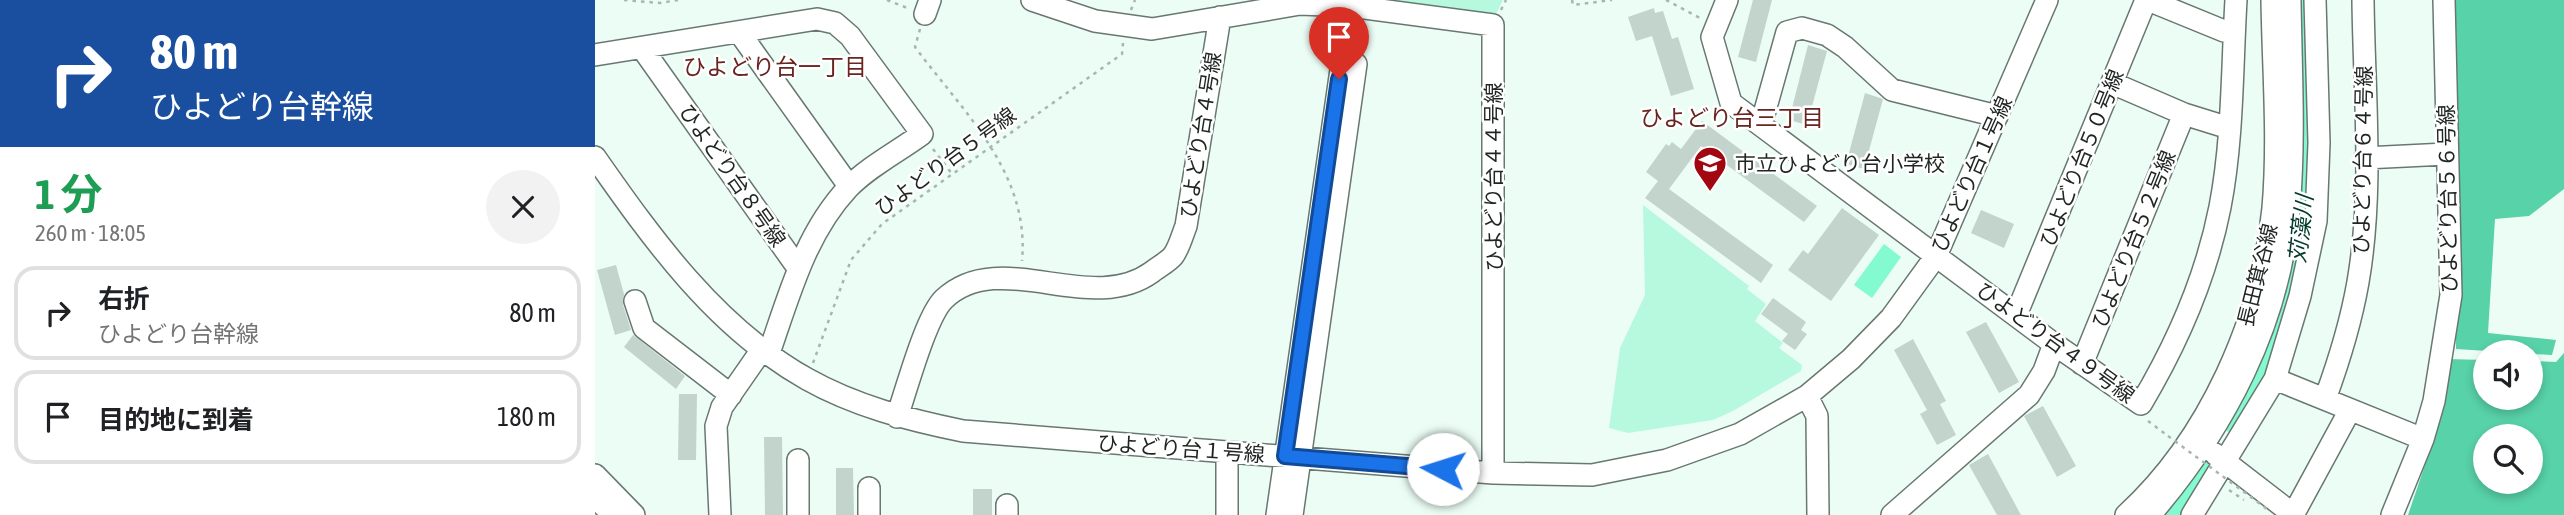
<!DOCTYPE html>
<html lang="ja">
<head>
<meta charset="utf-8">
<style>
  :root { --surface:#fff; --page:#f2f2f2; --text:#202124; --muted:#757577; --line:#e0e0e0 }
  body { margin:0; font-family:"Asap Condensed","Noto Sans JP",sans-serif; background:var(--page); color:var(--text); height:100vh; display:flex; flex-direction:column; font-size:26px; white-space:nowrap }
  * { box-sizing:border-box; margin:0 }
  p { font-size:23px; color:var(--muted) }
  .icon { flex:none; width:38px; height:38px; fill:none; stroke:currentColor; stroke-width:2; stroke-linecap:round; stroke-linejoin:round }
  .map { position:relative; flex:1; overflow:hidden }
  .side { display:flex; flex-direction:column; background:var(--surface); width:595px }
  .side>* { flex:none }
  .banner { background:#1a4fa0; color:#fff; overflow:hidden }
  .controls { position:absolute; left:1878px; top:340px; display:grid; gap:14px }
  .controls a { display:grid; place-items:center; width:70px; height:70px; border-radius:50%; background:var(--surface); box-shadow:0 4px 10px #0003; font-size:35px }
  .pin { position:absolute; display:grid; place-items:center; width:60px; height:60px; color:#fff; margin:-72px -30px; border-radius:50% 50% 50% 0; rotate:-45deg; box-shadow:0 0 7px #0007 }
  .pin .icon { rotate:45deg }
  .me { position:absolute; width:77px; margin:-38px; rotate:275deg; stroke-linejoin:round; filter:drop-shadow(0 0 5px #0008) }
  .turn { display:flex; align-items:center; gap:24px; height:147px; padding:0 35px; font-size:32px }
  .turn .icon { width:91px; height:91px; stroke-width:2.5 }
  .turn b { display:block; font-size:49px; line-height:60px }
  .round { display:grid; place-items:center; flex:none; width:74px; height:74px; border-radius:37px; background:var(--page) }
  .headline { display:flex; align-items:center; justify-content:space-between; height:119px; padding:0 35px }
  h1 { font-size:42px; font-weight:700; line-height:52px; color:#1e9e55 }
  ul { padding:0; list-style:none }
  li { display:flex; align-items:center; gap:21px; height:94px; margin:0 14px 10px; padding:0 21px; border:4px solid var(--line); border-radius:21px }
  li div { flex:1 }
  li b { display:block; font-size:26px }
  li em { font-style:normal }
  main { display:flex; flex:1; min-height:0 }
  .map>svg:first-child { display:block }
</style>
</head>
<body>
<main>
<section class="side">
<div class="banner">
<div class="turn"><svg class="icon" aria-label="right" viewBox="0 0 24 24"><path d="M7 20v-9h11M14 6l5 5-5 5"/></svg><div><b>80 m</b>ひよどり台幹線</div></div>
</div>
<div class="headline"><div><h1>1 分</h1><p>260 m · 18:05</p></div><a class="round"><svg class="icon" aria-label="close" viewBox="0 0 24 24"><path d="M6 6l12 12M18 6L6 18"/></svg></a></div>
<ul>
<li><svg class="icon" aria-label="right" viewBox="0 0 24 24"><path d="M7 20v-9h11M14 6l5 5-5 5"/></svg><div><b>右折</b><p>ひよどり台幹線</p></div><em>80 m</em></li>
<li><svg class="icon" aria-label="arrive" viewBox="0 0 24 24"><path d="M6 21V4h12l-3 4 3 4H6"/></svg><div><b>目的地に到着</b></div><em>180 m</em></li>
</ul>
</section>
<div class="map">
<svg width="1969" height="515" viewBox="0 0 1969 515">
  <rect width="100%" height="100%" fill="#ebfdf5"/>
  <path fill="#b7f9de" d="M789 0H908L899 18Z
    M1048 205 1154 286 1152 289 1171 304 1160 321 1188 343 1184 348 1207 365 1206 371 1138 411 1118 420 1033 433 1014 428 1025 348 1050 295Z"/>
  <path fill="#58d2a8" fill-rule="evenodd" d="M1859 0H1969V189L1934 216 1900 219 1893 333 1961 340 1957 355 1861 349Z
    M1969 353V515H1813L1847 415 1852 359 1890 360V397H1936V361L1961 362ZM1890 436H1936V481H1890Z"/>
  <path fill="#83facf" d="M1289 244 1306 257 1277 298 1259 285Z"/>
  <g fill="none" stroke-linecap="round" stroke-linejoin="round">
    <path stroke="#83facf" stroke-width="24" d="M1642 424 1655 403 1679 343 1701 280 1714 156 1710 4
      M1583 515 1611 473"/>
  </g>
  <path fill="#c3d4cc" d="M1158 0H1177L1161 62 1143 57Z
    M1059 8 1060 13 1068 11 1077 39 1083 37 1099 89 1076 96 1057 36 1041 41 1033 17Z
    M1213 45 1232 51 1212 125 1194 120Z
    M1270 93 1288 99 1269 169 1251 164Z
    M1107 121 1222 206 1209 222 1106 146 1074 189 1178 265 1166 283 1050 198 1063 181 1051 172 1071 144 1074 146 1077 142 1086 149Z
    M1247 208 1284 235 1236 301 1193 270 1208 250 1213 254Z
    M1386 210 1419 224 1409 248 1376 233Z
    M21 265 29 294 28 305 36 330 20 335 2 270Z
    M1178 298 1211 322 1206 330 1212 334 1200 350 1187 341 1193 334 1166 314Z
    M1391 322 1424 382 1404 393 1371 332Z
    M38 335 90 376 81 389 29 347Z
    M1318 339 1351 401 1345 404 1361 435 1342 445 1325 414 1332 410 1299 350Z
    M84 394H102L101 460H83Z
    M1448 406 1481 466 1462 477 1429 416Z
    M169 437H187L188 515H170Z
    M1393 454 1426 515H1402L1374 465Z
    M241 468H258L259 515H241Z
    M378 489H397V515H378Z"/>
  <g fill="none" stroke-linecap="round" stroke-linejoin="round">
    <defs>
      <path id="minor" d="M437 0 500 21 557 29 705 4 755 6 898 25V473
        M1132 0 1117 37 1136 103 1459 344 1546 404C1583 342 1611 278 1625 207 1638 140 1637 68 1641 0
        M1553 0 1629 31 1639 32
        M330 14 335 0
        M144 32 254 186
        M47 48 203 268
        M0 55 222 19 240 23 255 36 327 134C304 151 273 167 253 188 210 234 194 296 174 353
        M1517 83 1589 114 1634 128
        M1166 125 1192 32 1207 28 1232 35 1250 47 1297 90 1402 116
        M0 157C58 240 121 328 212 379 260 406 314 420 368 431L898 473 997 475 1072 460 1145 434 1212 396 1256 359 1296 318 1341 256 1452 0
        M1770 158 1851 154
        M40 301 49 328 136 395
        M1421 315 1551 0
        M1487 364 1589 114
        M1680 379 1828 439
        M1212 396 1222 416 1223 515
        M1730 399C1744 361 1756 322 1763 282 1779 190 1769 92 1768 0
        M302 417C311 391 331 316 349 299 405 246 495 317 557 272 563 267 573 262 578 256 584 248 587 236 591 226L625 17
        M1620 454 1699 515
        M203 460V515
        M0 475 39 515
        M0 497 18 515
        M412 505V515
        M125 515 121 426 127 407 168 348
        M274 515V488
        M632 515V452
        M682 515 756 0
        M697 515 761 64
        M1297 515 1434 395 1449 371 1459 344
        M1531 515C1614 439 1667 319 1678 208 1684 139 1678 69 1677 0
        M1555 515C1629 429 1685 324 1694 209 1700 140 1696 69 1695 0
        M1597 515 1680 379 1705 296 1721 221 1724 143 1720 0
        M1698 515 1755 410
        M1797 515 1828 439 1839 401 1856 295 1849 0"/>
    </defs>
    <use href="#minor" stroke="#687871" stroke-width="24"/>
    <path stroke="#a8b6af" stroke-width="2.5" stroke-dasharray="3.5 5" stroke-linecap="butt" d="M29 0 65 3 83 0
      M292 0 315 9
      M977 0 978 5 1017 0
      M1071 0 1105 18
      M536 10 540 0
      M906 10 911 0
      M325 29 320 47C369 113 435 173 427 261
      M338 149 357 174
      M218 363 256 260 287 224 527 54 528 43
      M1553 421 1573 436
      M1634 490 1649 500"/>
    <use href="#minor" stroke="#fff" stroke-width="21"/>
    <path stroke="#a8b6af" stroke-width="2.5" stroke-dasharray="3.5 5" stroke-linecap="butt" d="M1573 436 1672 509"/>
  </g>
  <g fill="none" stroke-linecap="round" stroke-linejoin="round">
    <defs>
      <path id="route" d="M744 79 690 456 848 469"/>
    </defs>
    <use href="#route" stroke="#114b97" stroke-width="18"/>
    <use href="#route" stroke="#1a73e8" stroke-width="12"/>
  </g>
  <defs>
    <symbol id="school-pin" viewBox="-11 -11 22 30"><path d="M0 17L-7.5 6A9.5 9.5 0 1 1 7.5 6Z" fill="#a20711" stroke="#fff"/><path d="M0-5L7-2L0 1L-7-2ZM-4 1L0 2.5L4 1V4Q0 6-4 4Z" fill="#fff"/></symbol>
  </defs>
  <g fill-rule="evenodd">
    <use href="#school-pin" x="1096" y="144" width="38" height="52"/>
  </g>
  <g text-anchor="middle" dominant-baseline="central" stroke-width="5" stroke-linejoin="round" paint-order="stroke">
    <g font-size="21" fill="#1f2522" stroke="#fff">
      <text transform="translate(605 135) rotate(-81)">ひよどり台４号線</text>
      <text transform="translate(1486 158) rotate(-68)">ひよどり台５０号線</text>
      <text transform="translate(1767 160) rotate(-89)">ひよどり台６４号線</text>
      <text transform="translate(350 161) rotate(-36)">ひよどり台５号線</text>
      <text transform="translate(1376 174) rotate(-66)">ひよどり台１号線</text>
      <text transform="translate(138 175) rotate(55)">ひよどり台８号線</text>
      <text transform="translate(898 177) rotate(-90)">ひよどり台４４号線</text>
      <text transform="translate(1852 199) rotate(-91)">ひよどり台５６号線</text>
      <text transform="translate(1538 239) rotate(-68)">ひよどり台５２号線</text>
      <text transform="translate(1662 275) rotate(-76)">長田箕谷線</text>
      <text transform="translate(1461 342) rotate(36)">ひよどり台４９号線</text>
      <text transform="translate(586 448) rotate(4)">ひよどり台１号線</text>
    </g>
    <g font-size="21" fill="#1f2522" stroke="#fff" text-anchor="start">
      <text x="1140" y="163">市立ひよどり台小学校</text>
    </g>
    <g font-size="23" fill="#6a2520" stroke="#fff">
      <text x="180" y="67">ひよどり台一丁目</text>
      <text x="1137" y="118">ひよどり台三丁目</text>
    </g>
    <g font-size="23" font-style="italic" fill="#023b2b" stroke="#fff">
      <text transform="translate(1706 229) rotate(-84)">苅藻川</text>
    </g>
  </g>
</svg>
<div class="controls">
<a><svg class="icon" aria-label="sound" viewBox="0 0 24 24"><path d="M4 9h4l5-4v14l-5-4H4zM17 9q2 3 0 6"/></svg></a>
<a><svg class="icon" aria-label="search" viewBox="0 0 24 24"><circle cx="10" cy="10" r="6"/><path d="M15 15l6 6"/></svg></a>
</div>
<div class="pin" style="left:744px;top:79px;background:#d93025"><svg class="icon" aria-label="arrive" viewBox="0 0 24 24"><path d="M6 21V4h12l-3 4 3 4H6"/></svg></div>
<svg class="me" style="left:848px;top:469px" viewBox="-20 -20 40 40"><circle r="19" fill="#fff"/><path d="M0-13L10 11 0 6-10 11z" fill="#1a73e8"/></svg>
</div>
</main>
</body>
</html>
